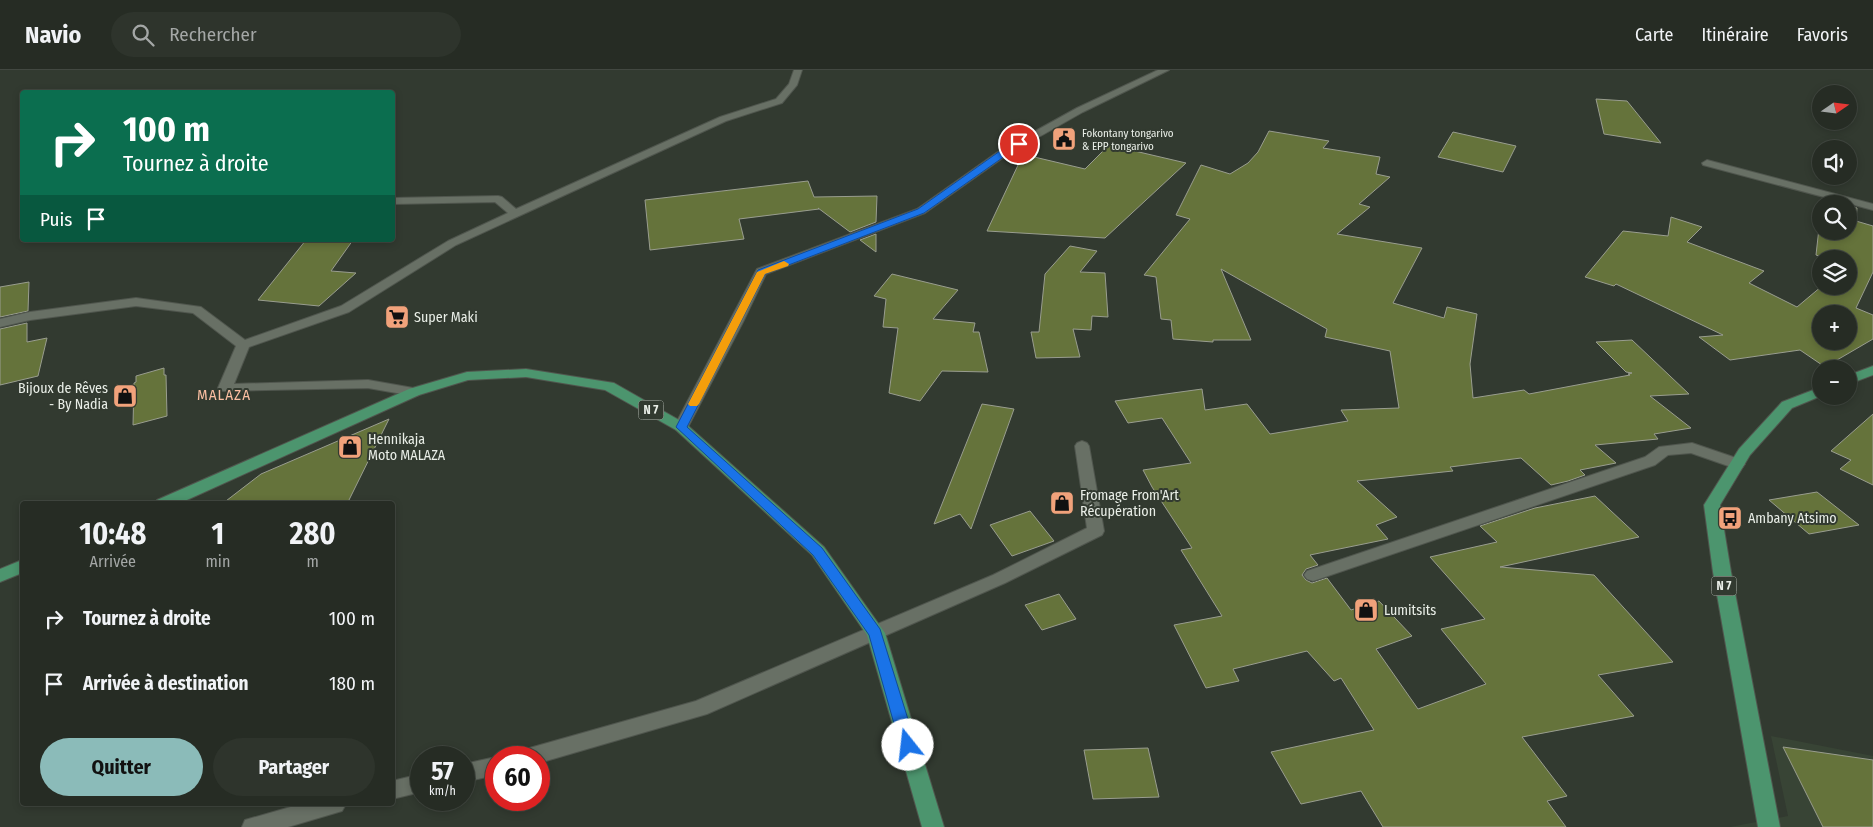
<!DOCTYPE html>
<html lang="fr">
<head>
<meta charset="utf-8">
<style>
  :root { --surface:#262c24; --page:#2e342c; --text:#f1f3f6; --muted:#a4a7a6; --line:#424841; --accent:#8bbbb9 }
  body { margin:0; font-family:"Fira Sans Condensed",sans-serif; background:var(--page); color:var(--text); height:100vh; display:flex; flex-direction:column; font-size:19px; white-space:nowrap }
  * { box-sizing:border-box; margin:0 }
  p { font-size:16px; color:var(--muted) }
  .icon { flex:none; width:28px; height:28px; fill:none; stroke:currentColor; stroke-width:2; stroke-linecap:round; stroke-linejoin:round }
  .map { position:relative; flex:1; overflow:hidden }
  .drawer { position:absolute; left:20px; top:431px; width:375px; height:305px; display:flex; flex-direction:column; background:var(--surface); border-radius:5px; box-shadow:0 2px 8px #0003,0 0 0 1px var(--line) }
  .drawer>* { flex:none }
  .banner { position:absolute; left:20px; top:20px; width:375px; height:152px; border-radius:5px; box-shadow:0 2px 8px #0003,0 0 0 1px var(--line); background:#0b6e4f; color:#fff; overflow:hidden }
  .needle { width:32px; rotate:76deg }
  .tools { position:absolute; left:1812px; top:15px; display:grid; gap:10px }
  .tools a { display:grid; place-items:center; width:45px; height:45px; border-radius:50%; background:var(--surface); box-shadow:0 2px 8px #0003,0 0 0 1px var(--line); font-size:25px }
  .speed { position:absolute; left:410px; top:676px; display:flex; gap:10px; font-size:25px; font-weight:700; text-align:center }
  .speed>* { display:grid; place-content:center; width:65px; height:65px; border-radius:50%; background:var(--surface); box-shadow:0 2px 8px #0003,0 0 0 1px var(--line); line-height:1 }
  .speed small { font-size:12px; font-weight:400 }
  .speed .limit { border:8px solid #d22; background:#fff; color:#111 }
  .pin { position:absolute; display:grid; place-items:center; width:42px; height:42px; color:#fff; margin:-21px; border:2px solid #fff; border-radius:50%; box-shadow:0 1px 5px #0007 }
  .me { position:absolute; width:55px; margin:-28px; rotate:344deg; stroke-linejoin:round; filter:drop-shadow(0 0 4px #0008) }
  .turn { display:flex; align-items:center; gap:18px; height:105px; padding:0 20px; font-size:22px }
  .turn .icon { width:65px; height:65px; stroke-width:2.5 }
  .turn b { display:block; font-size:35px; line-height:42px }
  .then { display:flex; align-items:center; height:48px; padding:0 20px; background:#0003; gap:10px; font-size:19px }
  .eta { display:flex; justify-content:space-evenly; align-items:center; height:85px; text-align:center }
  .eta b { font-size:30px; font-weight:700; line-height:35px }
  .primary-button { display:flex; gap:10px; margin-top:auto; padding:10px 20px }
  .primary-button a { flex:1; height:58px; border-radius:30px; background:var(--accent); color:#111; font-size:20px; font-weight:700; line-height:58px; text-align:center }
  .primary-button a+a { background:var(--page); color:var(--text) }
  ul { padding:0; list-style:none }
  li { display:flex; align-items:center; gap:15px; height:65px; padding:0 20px }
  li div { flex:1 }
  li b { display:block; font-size:19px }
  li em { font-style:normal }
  header { display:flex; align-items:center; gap:30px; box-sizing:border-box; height:70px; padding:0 25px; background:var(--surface); border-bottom:1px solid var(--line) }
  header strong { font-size:24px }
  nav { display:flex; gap:28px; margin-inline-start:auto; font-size:18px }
  .search { width:350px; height:45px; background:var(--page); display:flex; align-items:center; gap:12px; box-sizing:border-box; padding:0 18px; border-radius:28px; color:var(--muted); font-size:19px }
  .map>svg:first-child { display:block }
</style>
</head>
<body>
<header>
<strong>Navio</strong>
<div class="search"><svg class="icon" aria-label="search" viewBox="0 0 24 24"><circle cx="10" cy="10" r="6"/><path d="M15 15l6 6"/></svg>Rechercher</div>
<nav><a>Carte</a><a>Itinéraire</a><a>Favoris</a></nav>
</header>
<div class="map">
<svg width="1873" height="757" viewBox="0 0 1873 757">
  <rect width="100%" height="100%" fill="#323a30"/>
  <path fill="#384435" d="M1771 666 1873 686V757H1730L1788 746Z"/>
  <path fill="#65733b" stroke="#999d8f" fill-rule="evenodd" d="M1596 29 1627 31 1661 73 1604 64Z
    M1269 61 1329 71 1323 78 1380 87 1376 104 1390 107 1359 134 1370 137 1337 164 1422 178 1393 233 1444 248 1447 237 1477 244 1470 294 1473 328 1524 320 1529 324 1630 305 1628 304 1632 303 1626 302 1596 272 1632 270 1689 324 1650 326 1691 358 1654 364 1658 369 1595 375 1616 393 1580 400 1585 405 1568 411 1551 415 1521 388 1450 397 1453 401 1357 411 1397 447 1376 455 1388 469 1310 485 1318 495 1306 499 1302 505 1306 510 1312 513 1327 508 1351 540 1379 531 1412 566 1376 579 1418 639 1486 614 1441 559 1485 549 1430 487 1497 472 1480 456 1535 438 1595 426 1639 467 1500 497 1594 505 1673 592 1598 605 1634 646 1522 667 1567 726 1547 731 1566 757H1383L1361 721 1301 734 1271 682 1374 660 1341 608 1334 611 1307 581 1233 599 1239 611 1206 618 1174 555 1222 546 1181 480 1192 478 1152 417 1143 400 1191 393 1162 348 1128 353 1115 331 1202 319 1205 340 1247 334 1270 364 1348 351 1341 340 1399 338 1390 281 1325 267 1327 259 1221 199 1251 270H1213V272L1173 269 1171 250 1161 249 1156 207 1144 205 1190 149 1176 145 1201 95 1230 104 1248 93 1258 82Z
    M1453 62 1516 76 1503 102 1438 87Z
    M1109 75 1186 93 1105 168 987 161 1019 93H1022L1030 86 1085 99Z
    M808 111 814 127 877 126 876 152 850 162 818 138 819 139 739 149 744 169 650 180 645 130Z
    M1849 136 1857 138 1856 151 1873 156V202L1856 238 1873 245V269L1825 297 1800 280 1730 290 1699 267 1723 265 1616 214 1614 216 1585 207 1623 161 1668 166 1671 147 1702 157 1687 172 1764 201 1749 213 1797 237 1822 216H1849V189H1828L1816 185 1821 140V161H1849ZM1821 244H1849V271H1821Z
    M876 164V182L860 170Z
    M306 170H353L331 201 356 203 319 236 258 230Z
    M1070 176 1097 181 1080 202 1105 203 1108 247 1092 246 1091 260 1073 259 1080 287 1036 288 1031 262H1039L1045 204Z
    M892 204 958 220 933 249 975 253 973 262H979L988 302 942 301 920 331 889 323 898 258 883 257 886 229 874 226Z
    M29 212 28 241 0 247V217Z
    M27 253V272L47 268 38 306 0 315V259Z
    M164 298V305H166L167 346 133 355 134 313 136 312V306Z
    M982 334 1014 339 971 459 960 444 934 454Z
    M1873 344V415L1840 399 1851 390 1831 381Z
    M389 349 347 434H222L261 404Z
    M1817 422 1859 455 1809 464 1769 430Z
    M1030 441 1054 471 1012 486 990 455Z
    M1059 524 1076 549 1042 560 1025 535Z
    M1783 677 1873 690V757H1823Z
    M1148 678 1159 727 1093 729 1084 680Z"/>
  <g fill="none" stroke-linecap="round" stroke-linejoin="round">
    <defs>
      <path id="minor" d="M794 0H802L797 15 782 33 726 51 456 175 349 242 249 277 234 314 368 310 419 319 421 322 419 325 414 326 368 318 220 321 218 318 236 276 193 243 136 236 30 250 0 257V249L30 242 136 228 201 237 245 270 341 236 448 171 508 143 495 132 392 134V128L498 126 502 127 516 139 720 47 776 29 789 14Z
        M1158 0H1169L1083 42 1007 85 925 143 766 204 743 252 688 357 686 360H676L674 357 757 199 917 139 999 81 1077 38Z
        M1707 90 1873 134V140L1703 95 1702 93Z
        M1082 371 1087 373 1089 376 1104 461 1102 465 1005 513 707 644 539 693V688H516L519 682 526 679 696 631 993 505 1087 458 1075 376 1077 373Z
        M1692 373 1742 390 1745 394 1742 398 1737 399 1691 383 1668 385 1655 395 1319 509 1313 511 1307 509 1304 505 1307 501 1645 387 1659 377Z
        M496 687V705L464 712V694Z
        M421 704V722L392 729V711Z
        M301 734H346L342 741 288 757H242L245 750Z"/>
      <path id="major" d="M1873 296V305L1849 314V305Z
        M526 299 614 313 686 354 824 477 885 563 944 757H922L867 565 812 485 676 360 605 320 526 307 468 310 419 325 178 434H155L157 430 409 319 467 302Z
        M1821 317V326L1792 338 1750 385 1720 435 1731 502 1780 757H1758L1713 502 1704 435 1739 379 1782 332Z
        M22 490V503L0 512V499Z"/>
    </defs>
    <use href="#minor" stroke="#50564e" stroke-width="2"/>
    <use href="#major" stroke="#50564e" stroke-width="2"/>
    <use href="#minor" fill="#687065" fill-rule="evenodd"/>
    <use href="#major" fill="#4c956e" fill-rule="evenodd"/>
  </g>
  <path fill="#1a73e8" stroke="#114b97" d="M1016 72 1022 74 924 143 765 204 687 357 822 478 880 559 916 675 913 680 908 682 903 680 900 675 869 565 813 485 676 357 758 200 918 139 1000 81Z"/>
  <path fill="#f59e0b" d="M784 191 789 194 788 196 765 204 699 334 697 336H690L688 334 757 202Z"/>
  <defs>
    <symbol id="civic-square" viewBox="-11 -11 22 22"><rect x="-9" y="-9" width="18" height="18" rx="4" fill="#f1a27b" stroke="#323a30"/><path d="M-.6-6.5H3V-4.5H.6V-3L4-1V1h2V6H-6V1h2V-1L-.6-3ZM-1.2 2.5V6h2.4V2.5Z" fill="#111"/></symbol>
    <symbol id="supermarket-square" viewBox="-11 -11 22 22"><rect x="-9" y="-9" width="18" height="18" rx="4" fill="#f1a27b" stroke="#323a30"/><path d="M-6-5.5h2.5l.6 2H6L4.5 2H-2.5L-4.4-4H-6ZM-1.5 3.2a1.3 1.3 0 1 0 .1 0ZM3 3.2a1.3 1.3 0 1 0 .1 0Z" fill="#111"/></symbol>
    <symbol id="shop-square" viewBox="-11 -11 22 22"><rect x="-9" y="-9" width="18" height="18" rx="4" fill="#f1a27b" stroke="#323a30"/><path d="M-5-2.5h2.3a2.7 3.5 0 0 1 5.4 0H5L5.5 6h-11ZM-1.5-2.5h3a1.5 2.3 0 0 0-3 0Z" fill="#111"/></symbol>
    <symbol id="bus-square" viewBox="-11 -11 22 22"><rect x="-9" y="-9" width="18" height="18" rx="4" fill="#f1a27b" stroke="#323a30"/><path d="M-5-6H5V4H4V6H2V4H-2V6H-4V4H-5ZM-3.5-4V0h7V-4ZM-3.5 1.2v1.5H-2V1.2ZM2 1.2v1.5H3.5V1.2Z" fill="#111"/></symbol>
  </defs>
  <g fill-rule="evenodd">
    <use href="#civic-square" x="1050" y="55" width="28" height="28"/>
    <use href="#supermarket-square" x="383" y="233" width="28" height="28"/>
    <use href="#shop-square" x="111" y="312" width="28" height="28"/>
    <use href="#shop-square" x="336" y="363" width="28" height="28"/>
    <use href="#shop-square" x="1048" y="419" width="28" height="28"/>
    <use href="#bus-square" x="1716" y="434" width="28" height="28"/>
    <use href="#shop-square" x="1352" y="526" width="28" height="28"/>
  </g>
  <g text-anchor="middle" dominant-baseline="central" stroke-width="4" stroke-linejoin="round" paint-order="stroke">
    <g font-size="11" fill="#e9eee7" stroke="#323a30" text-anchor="start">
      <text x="1082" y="63">Fokontany tongarivo<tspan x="1082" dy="13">&amp; EPP tongarivo</tspan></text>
    </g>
    <g fill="#323a30" stroke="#b2b8b0" stroke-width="1">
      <rect x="638.5" y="330.5" width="25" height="19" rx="4"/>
      <rect x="1711.5" y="506.5" width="25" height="19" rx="4"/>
    </g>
    <g font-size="12" font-weight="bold" fill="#e9eee7">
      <text x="651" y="340">N 7</text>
      <text x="1724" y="516">N 7</text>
    </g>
    <g font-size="14" fill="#e9eee7" stroke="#323a30" text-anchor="start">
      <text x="414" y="247">Super Maki</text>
      <text x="108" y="318" text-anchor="end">Bijoux de Rêves<tspan x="108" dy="16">- By Nadia</tspan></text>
      <text x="368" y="369">Hennikaja<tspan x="368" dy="16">Moto MALAZA</tspan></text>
      <text x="1080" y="425">Fromage From'Art<tspan x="1080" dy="16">Récupération</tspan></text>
      <text x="1748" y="448">Ambany Atsimo</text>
      <text x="1384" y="540">Lumitsits</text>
    </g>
    <g font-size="15" letter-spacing="1" fill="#fbbfa2" stroke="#323a30">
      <text x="224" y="325">MALAZA</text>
    </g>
  </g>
</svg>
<div class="tools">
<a><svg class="needle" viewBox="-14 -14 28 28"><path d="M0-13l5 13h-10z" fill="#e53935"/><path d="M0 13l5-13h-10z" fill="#a4a7a6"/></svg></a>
<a><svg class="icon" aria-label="sound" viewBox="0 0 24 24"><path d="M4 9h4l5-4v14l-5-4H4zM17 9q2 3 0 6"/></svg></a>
<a><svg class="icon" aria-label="search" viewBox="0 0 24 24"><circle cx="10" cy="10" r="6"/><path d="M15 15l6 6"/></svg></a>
<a><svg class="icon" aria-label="layers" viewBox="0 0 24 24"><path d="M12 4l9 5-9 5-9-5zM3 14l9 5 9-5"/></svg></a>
<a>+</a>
<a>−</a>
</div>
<div class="speed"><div>57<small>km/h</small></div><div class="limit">60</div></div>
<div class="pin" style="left:1019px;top:74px;background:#d93025"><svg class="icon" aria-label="arrive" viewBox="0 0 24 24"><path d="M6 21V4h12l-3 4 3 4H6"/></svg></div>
<svg class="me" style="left:908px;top:675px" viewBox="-20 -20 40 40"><circle r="19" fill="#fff"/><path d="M0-13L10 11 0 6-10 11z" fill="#1a73e8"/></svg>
<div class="banner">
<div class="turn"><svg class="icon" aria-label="right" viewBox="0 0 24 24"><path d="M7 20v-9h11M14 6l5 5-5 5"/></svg><div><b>100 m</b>Tournez à droite</div></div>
<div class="then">Puis<svg class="icon" aria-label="arrive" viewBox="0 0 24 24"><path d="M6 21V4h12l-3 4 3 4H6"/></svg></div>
</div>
<section class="drawer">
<div class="eta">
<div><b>10:48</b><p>Arrivée</p></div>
<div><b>1</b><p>min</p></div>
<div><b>280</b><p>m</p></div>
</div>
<ul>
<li><svg class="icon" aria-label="right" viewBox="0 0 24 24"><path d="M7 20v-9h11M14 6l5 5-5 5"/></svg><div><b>Tournez à droite</b></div><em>100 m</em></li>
<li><svg class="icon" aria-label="arrive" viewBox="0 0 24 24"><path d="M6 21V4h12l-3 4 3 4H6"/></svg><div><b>Arrivée à destination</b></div><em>180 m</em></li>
</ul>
<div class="primary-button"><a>Quitter</a><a>Partager</a></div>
</section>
</div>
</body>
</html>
